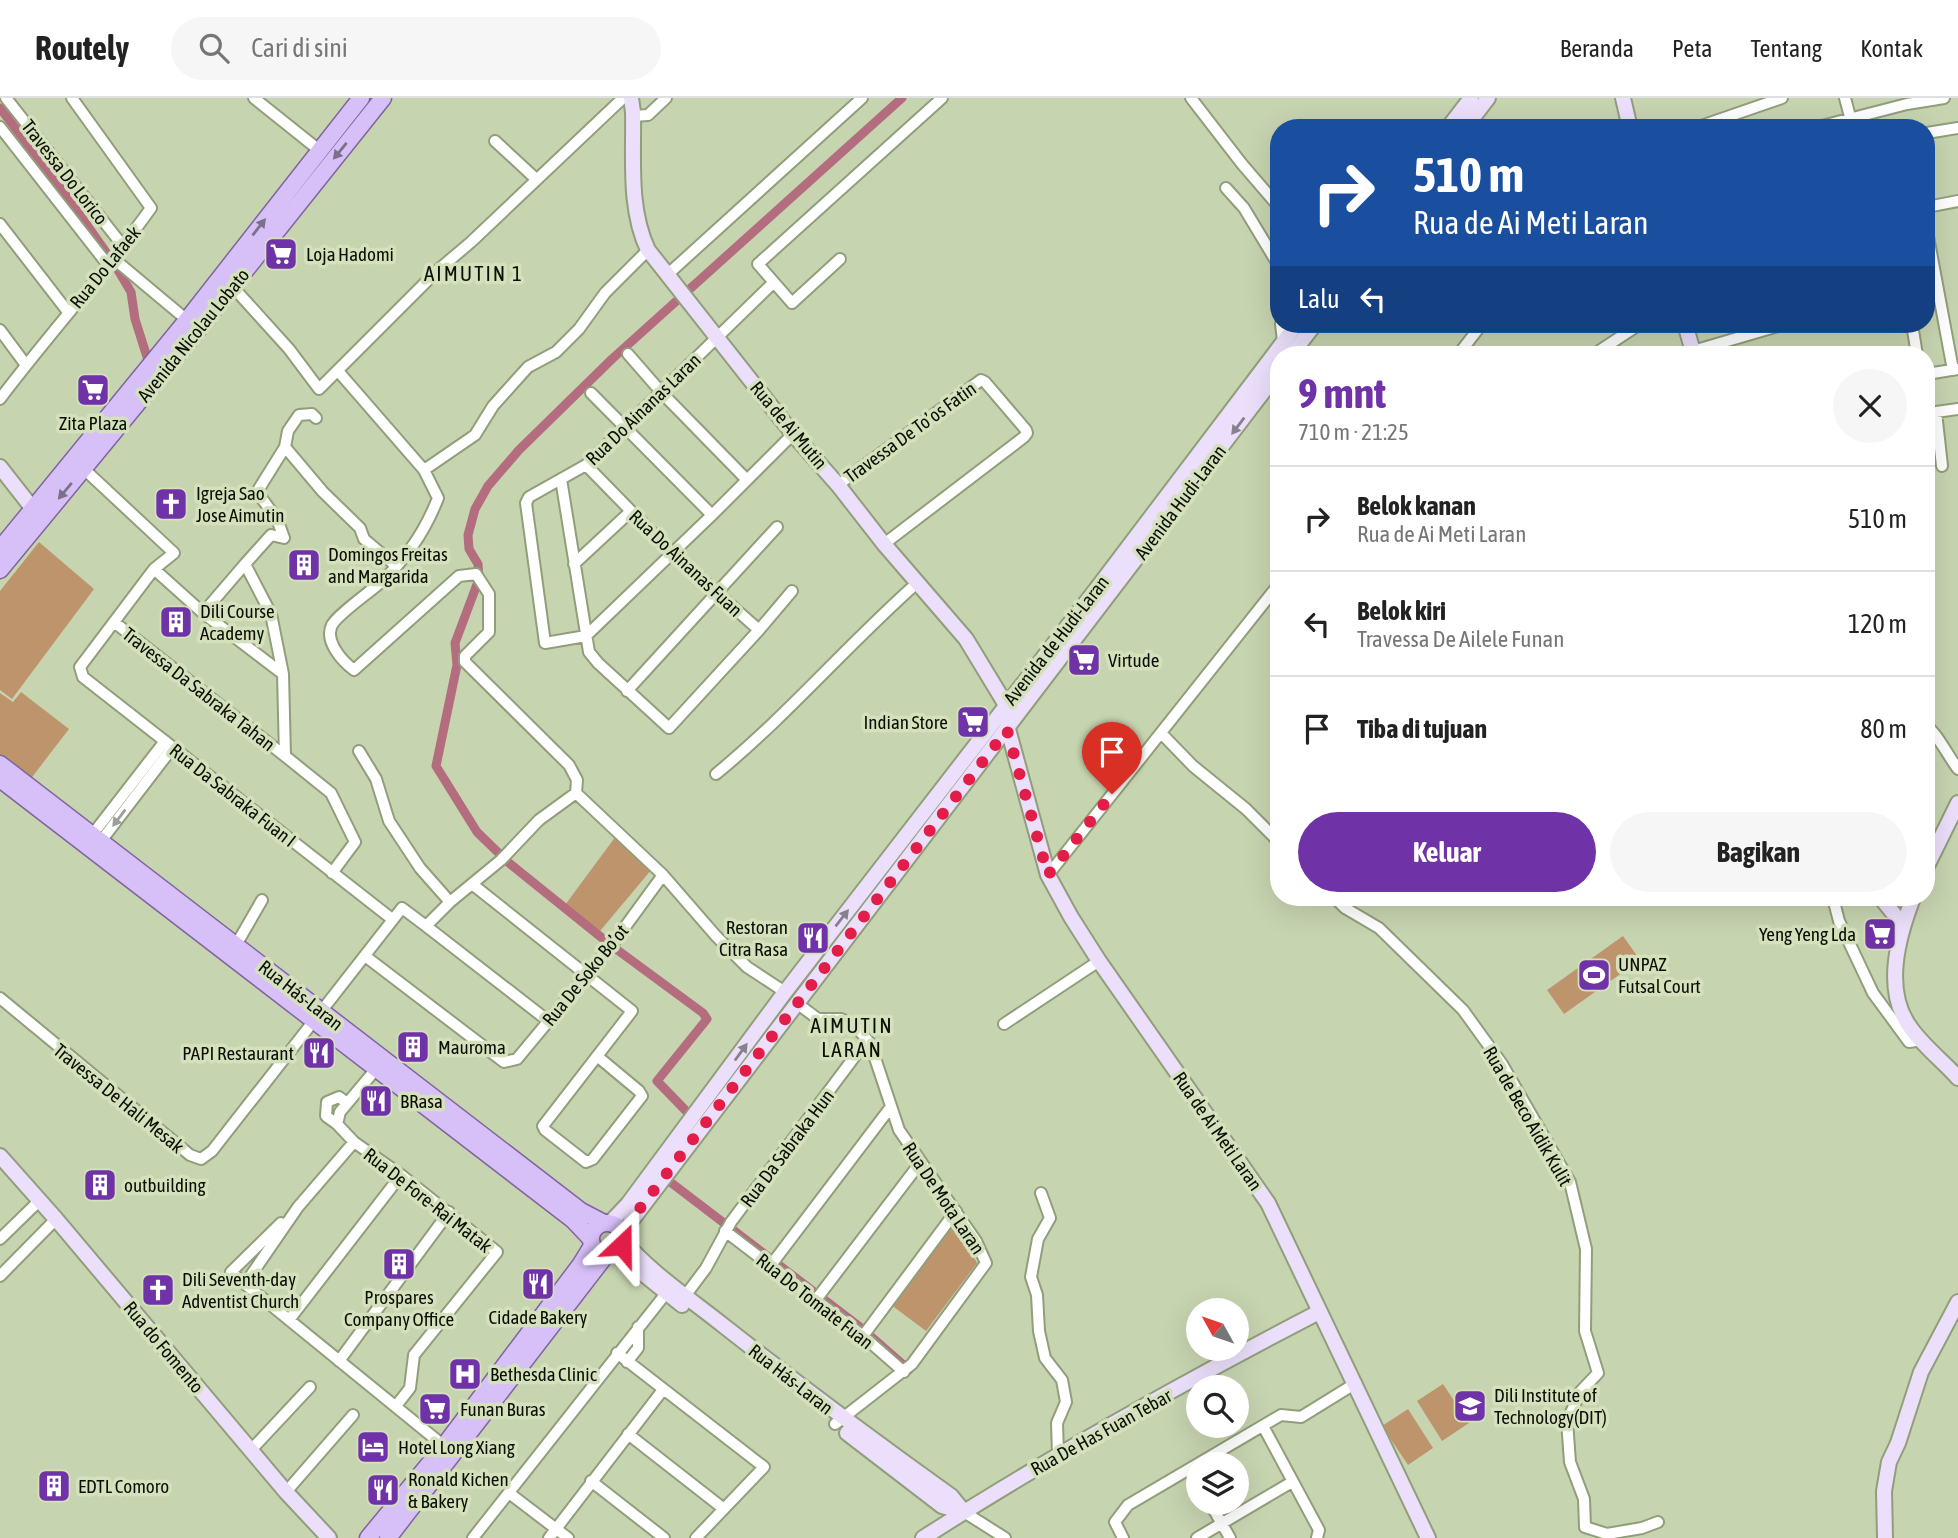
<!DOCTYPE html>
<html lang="id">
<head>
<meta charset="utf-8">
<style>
  :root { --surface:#fff; --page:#f6f6f6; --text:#222; --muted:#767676; --line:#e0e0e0; --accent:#6f32a7 }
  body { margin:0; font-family:"Asap Condensed",sans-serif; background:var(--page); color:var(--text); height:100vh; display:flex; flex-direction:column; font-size:26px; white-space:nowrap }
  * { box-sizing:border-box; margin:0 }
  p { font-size:23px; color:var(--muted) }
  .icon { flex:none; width:38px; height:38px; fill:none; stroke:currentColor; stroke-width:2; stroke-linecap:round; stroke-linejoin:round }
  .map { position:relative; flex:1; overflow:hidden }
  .side { position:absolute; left:1270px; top:248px; width:665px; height:560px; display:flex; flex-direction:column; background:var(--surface); border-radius:28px; box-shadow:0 7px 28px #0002 }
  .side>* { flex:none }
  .top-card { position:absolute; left:1270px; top:21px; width:665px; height:214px; border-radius:28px; box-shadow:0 7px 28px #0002; background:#1a4fa0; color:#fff; overflow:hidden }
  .needle { width:46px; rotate:310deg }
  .tools { position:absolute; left:1186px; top:1200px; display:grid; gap:14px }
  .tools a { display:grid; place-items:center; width:63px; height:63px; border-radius:50%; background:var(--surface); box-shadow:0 7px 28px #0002; font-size:35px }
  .pin { position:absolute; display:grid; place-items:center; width:60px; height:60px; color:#fff; margin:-72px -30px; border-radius:50% 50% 50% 0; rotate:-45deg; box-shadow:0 0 7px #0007 }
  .pin .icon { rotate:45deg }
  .me { position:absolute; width:77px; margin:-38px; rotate:23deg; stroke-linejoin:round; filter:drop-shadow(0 0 5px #0008) }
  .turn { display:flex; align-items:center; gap:24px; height:147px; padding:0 28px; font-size:32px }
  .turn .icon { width:91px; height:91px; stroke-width:2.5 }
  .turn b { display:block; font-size:49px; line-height:60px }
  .then { display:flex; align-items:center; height:66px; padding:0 28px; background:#0003; gap:14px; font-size:26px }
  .round { display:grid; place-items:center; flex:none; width:74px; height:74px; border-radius:37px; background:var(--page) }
  .headline { display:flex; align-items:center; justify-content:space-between; height:119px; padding:0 28px }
  h1 { font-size:42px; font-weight:700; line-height:52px; color:var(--accent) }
  .cta { display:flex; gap:14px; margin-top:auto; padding:14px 28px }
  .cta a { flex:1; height:80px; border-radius:42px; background:var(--accent); color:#fff; font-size:28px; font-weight:700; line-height:80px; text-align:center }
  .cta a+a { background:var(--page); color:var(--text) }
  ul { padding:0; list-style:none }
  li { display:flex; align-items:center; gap:21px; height:105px; padding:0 28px; border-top:2px solid var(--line) }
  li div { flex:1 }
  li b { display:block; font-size:26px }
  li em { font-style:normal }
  header { display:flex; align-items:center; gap:42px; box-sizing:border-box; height:98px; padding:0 35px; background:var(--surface); border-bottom:2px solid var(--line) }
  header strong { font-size:33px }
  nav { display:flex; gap:38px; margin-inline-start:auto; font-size:24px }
  .search { width:490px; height:63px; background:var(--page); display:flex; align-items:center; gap:18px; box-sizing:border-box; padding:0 24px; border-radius:38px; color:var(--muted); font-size:26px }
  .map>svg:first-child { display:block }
</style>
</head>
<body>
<header>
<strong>Routely</strong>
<div class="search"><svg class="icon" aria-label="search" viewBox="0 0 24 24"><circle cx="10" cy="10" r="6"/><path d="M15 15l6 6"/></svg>Cari di sini</div>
<nav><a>Beranda</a><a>Peta</a><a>Tentang</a><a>Kontak</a></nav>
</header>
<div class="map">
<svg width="1958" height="1440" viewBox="0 0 1958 1440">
  <rect width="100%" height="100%" fill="#c7d4b0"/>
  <path fill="#be946d" d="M39 444 94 491 12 601 0 592V493Z
    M21 594 69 631 29 683 0 660V595L13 604Z
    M616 738 652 771 600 833 565 807Z
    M1623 838 1640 862 1564 916 1547 892Z
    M953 1121 977 1165 926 1233 890 1206Z
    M1443 1286 1469 1325 1442 1343 1417 1303Z
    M1408 1311 1433 1350 1408 1367 1382 1328Z"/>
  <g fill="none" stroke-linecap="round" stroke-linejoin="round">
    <path stroke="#b36d7e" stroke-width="9" d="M0 10 64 94 108 157
      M115 167 131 194 135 221 147 259
      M692 1019 657 983 707 921 703 915 612 848 509 765 477 734 436 668 457 567 455 545 479 481 478 466 469 451 468 437 475 411 488 388 519 352 612 261 902 0
      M665 1080 860 1229 909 1272"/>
    <defs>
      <path id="street" d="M6 0 123 148
        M254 0 319 52
        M1191 0 1242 66 1279 109
        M1845 0 1853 30
        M633 18 648 17 666 0
        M0 29 108 167
        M1695 30 1782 0
        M1814 30 1907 6 1944 0
        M1927 35 1958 30
        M495 43 536 81
        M1226 90 1244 110 1279 168
        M1927 109 1958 103
        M0 126 68 214
        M1927 133 1953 272
        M114 161 187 222
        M840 161 792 205 758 166 942 0
        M667 177 862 0
        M773 185 586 367 529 399 526 405 545 545 586 538 712 417 793 336
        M232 188 289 251 319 291 438 172 471 144 623 0
        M1281 226 1283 243
        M1912 226 1917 257
        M0 232 26 267
        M1693 253 1785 226
        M628 256 662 295 747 382
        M1458 257 1482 226
        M1593 257 1640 226
        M338 273 424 372 438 400C426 431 406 461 381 484 370 494 338 516 332 527 324 543 342 563 354 572L459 478 476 476 489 496V534L465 558V564L569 667 577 682 576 695
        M1927 276 1958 271
        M591 295 712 417
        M0 301C49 236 104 176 151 110L72 0
        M285 349 323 394 360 430 364 441 395 467
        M1942 368 1936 314 1958 311
        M84 371 174 455 154 471
        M424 372 475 337 493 308 528 269 556 254 579 231 605 195 648 152
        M561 381 589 554 598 565 669 630 759 532 672 455 586 367
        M838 387 981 282 985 284 1026 332 1027 335 1024 339 884 446
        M245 466 271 437 284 440 277 421 257 394 285 349 288 333 299 317 312 316 316 320
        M574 466 631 413
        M203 515 245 466 271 516 283 576
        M114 524 285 658
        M759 532 792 493
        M627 593 777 429
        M1927 629C1935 632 1950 661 1958 671
        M1161 635 1193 668 1246 711 1279 744
        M359 653 376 681 389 723 420 770 450 804
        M716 676C788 617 848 546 917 485
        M576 695 663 777
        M89 741 165 643
        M98 747 173 649
        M332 775 355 744 331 695 285 658 283 576 203 515 154 471 80 569 83 579 392 821
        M1048 777 1279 486
        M472 786 632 913 543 1028 545 1032 586 1064 593 1061 642 998 639 993 597 958
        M1335 800 1345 810 1379 830 1463 912 1502 966 1570 1084 1586 1151 1585 1233 1598 1275 1581 1293 1567 1323 1570 1364 1584 1401 1585 1429 1607 1436 1642 1430 1658 1424
        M1833 800 1839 823 1873 895 1909 944 1922 942
        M426 828 547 922
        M236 847 262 802
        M365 858 504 964 517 961 614 844 663 777 716 838 747 869 785 894
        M0 900 190 1057 201 1061 212 1053 402 810 426 828 450 804 501 762 539 722 576 695
        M798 906 818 921H841L856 929 870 945 899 1032 976 1143 986 1165 912 1266 835 1326
        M1004 926 1099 863
        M376 971 340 1014 337 1026 354 1044 401 1077 497 1154 414 1257 410 1290 396 1308
        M337 1026 326 1018 327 1004 339 999 347 1005
        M354 1044 298 1109 245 1186 444 1348
        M1041 1095 1050 1120 1038 1141 1031 1179 1037 1197 1039 1233 1045 1260 1062 1282 1066 1304 1057 1325 1058 1356
        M725 1133 863 1238 904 1274
        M0 1141 40 1102
        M771 1167 890 1010
        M0 1178 56 1121
        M245 1186 231 1174 281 1125
        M685 1198 706 1170 731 1124 867 942
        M815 1203 920 1065
        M289 1222 401 1077
        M863 1238 956 1113
        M617 1255 764 1369 696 1440
        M339 1263 449 1114
        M627 1264 638 1250V1229
        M1263 1328 1319 1432 1317 1440
        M628 1336 724 1411
        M251 1352 310 1289
        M1190 1371 1199 1386
        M591 1383 664 1440
        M286 1394 353 1317
        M509 1395 568 1440
        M1210 1405 1230 1440
        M964 1414 1005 1440
        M473 1440 671 1189
        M549 1440 662 1293
        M1123 1440 1115 1424 1128 1407 1281 1317 1301 1319 1356 1285
        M1197 1440 1292 1384"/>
      <path id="secondary" d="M631 0 633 14C634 60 628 110 648 152L793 336 838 387 884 446 966 541 1006 607 1008 631 1048 777 1071 819 1099 863 1268 1105 1428 1440
        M1623 0 1630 30
        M1448 30 1471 0
        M1465 30 1488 0
        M1685 226 1694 257
        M1291 257 1315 226
        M0 369 33 411
        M1927 768 1958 705
        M1881 800 1903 827
        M1913 800C1898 839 1883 892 1910 929 1923 948 1943 963 1958 980
        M0 1058 56 1121 286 1394 329 1440
        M610 1125 628 1106 785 894 1098 489 1297 226
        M622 1135 1279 273
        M623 1142C648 1173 693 1203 724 1228 799 1287 874 1343 951 1398L964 1414
        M614 1156 626 1162 682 1207
        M847 1335 942 1408 964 1414
        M923 1440C1051 1358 1184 1284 1319 1214
        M1885 1440 1884 1393 1889 1364 1898 1345 1921 1274 1958 1204"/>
      <path id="primary" d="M0 451 187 222 361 0
        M0 472 197 233 383 0
        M0 666 581 1113 604 1125
        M0 681 573 1122 591 1141
        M591 1141a16 16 0 1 1 32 0a16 16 0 1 1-32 0Z
        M368 1440 444 1348 581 1166 592 1148
        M388 1440 606 1157"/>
    </defs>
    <use href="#street" stroke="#919e7b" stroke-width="14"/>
    <use href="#secondary" stroke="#919e7b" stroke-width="18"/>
    <use href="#primary" stroke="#7f659e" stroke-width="19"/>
    <use href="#street" stroke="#fff" stroke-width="10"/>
    <use href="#secondary" stroke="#ebdffb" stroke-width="14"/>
    <use href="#primary" stroke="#d7bff7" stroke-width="16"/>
  </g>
  <defs><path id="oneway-solid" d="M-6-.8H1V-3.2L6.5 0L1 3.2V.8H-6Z" transform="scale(1.75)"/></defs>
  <g fill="#7b708a">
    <use href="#oneway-solid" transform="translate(340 53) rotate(129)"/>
    <use href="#oneway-solid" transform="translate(259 129) rotate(-52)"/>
    <use href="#oneway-solid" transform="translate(65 393) rotate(130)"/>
  </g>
  <g fill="#86818c">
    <use href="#oneway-solid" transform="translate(1238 328) rotate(127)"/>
    <use href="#oneway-solid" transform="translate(842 820) rotate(-52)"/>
    <use href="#oneway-solid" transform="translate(741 954) rotate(-54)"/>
  </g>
  <use fill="#9d9f9b" href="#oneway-solid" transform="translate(119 720) rotate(127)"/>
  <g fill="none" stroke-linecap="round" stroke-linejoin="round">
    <path stroke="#e11d48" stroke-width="12" stroke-dasharray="0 21.6" d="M622 1147V1135L638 1113 1007 632 1048 777 1112 696"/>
  </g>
  <defs>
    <symbol id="supermarket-square" viewBox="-11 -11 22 22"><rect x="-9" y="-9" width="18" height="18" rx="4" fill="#6f32a7" stroke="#d4e1bc"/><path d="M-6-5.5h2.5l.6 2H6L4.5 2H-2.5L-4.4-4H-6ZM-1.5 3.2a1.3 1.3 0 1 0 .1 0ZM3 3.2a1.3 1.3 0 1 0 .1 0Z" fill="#fff"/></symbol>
    <symbol id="church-square" viewBox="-11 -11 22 22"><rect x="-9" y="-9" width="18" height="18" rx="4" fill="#6f32a7" stroke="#d4e1bc"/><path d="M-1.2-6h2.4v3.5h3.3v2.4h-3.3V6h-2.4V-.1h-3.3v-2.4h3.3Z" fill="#fff"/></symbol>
    <symbol id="building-square" viewBox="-11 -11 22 22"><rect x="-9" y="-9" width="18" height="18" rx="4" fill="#6f32a7" stroke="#d4e1bc"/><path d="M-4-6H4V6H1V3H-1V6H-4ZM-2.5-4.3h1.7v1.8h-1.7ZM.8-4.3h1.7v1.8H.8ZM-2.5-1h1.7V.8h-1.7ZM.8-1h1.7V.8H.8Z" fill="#fff"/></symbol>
    <symbol id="restaurant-square" viewBox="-11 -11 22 22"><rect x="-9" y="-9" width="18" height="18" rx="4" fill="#6f32a7" stroke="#d4e1bc"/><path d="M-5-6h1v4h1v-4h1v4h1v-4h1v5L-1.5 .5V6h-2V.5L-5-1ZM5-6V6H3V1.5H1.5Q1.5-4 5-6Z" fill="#fff"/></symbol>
    <symbol id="stadium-square" viewBox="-11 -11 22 22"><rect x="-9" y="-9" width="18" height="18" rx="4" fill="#6f32a7" stroke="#d4e1bc"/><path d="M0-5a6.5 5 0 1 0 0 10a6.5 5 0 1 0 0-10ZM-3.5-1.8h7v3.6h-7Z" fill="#fff"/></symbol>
    <symbol id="hospital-square" viewBox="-11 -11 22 22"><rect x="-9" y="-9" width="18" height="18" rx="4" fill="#6f32a7" stroke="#d4e1bc"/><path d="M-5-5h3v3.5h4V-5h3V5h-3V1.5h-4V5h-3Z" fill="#fff"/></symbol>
    <symbol id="university-square" viewBox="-11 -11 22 22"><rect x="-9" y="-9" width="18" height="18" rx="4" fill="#6f32a7" stroke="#d4e1bc"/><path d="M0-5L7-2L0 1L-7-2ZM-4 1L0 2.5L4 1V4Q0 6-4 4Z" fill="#fff"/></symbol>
    <symbol id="hotel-square" viewBox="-11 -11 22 22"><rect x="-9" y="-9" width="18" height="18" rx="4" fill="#6f32a7" stroke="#d4e1bc"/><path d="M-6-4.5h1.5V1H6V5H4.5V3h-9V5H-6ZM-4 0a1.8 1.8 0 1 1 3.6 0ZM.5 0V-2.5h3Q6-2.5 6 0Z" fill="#fff"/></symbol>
  </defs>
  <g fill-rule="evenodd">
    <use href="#supermarket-square" x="262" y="137" width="38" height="38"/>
    <use href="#supermarket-square" x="74" y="273" width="38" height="38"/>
    <use href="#church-square" x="152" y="387" width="38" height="38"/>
    <use href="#building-square" x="285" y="448" width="38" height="38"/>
    <use href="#building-square" x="157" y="505" width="38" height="38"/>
    <use href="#supermarket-square" x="1065" y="543" width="38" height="38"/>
    <use href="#supermarket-square" x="954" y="605" width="38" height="38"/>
    <use href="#supermarket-square" x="1861" y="817" width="38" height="38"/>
    <use href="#restaurant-square" x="794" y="821" width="38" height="38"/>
    <use href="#stadium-square" x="1575" y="858" width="38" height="38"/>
    <use href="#building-square" x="394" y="930" width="38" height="38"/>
    <use href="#restaurant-square" x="300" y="936" width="38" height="38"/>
    <use href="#restaurant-square" x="357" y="984" width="38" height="38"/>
    <use href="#building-square" x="81" y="1068" width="38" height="38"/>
    <use href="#building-square" x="380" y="1147" width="38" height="38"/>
    <use href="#restaurant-square" x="519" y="1167" width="38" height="38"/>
    <use href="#church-square" x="139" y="1173" width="38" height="38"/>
    <use href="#hospital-square" x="446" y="1257" width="38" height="38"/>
    <use href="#university-square" x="1451" y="1289" width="38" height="38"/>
    <use href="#supermarket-square" x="416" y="1292" width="38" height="38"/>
    <use href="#hotel-square" x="354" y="1330" width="38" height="38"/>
    <use href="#building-square" x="35" y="1369" width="38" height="38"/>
    <use href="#restaurant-square" x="364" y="1373" width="38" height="38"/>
  </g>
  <g text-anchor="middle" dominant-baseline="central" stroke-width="7" stroke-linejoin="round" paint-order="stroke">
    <g font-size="19" fill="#0b0f04" stroke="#d4e1bc">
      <text transform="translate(65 74) rotate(52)">Travessa Do Lorico</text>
      <text transform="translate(105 169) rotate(-51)">Rua Do Lafaek</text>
      <text transform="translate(193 237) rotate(-51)">Avenida Nicolau Lobato</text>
      <text transform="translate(643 311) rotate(-44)">Rua Do Ainanas Laran</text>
      <text transform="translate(789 327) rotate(50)">Rua de Ai Mutin</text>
      <text transform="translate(910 334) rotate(-36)">Travessa De To’os Fatin</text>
      <text transform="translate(1180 404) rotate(-53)">Avenida Hudi-Laran</text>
      <text transform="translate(686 465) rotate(43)">Rua Do Ainanas Fuan</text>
      <text transform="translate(1056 542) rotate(-52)">Avenida de Hudi-Laran</text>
      <text transform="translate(199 591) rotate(38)">Travessa Da Sabraka Tahan</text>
      <text transform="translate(233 697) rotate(38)">Rua Da Sabraka Fuan I</text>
      <text transform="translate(585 877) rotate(-51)">Rua De Soko Bo’ot</text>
      <text transform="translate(301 897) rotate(38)">Rua Hás-Laran</text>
      <text transform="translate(119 1000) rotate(39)">Travessa De Hali Mesak</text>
      <text transform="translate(1528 1018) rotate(60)">Rua de Beco Aidik Kulit</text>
      <text transform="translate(1218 1033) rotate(55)">Rua de Ai Meti Laran</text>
      <text transform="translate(787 1050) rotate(-53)">Rua Da Sabraka Hun</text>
      <text transform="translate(944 1100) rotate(56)">Rua De Mota Laran</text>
      <text transform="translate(428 1102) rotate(38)">Rua De Fore-Rai Matak</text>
      <text transform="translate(815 1203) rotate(38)">Rua Do Tomate Fuan</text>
      <text transform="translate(164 1249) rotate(50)">Rua do Fomento</text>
      <text transform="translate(791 1281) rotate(38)">Rua Hás-Laran</text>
      <text transform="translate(1101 1334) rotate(-29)">Rua De Has Fuan Tebar</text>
    </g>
    <g font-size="19" fill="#0b0f04" stroke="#d4e1bc" text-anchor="start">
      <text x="306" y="156">Loja Hadomi</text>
      <text x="93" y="325" text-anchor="middle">Zita Plaza</text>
      <text x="196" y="395">Igreja Sao<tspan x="196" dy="22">Jose Aimutin</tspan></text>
      <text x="328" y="456">Domingos Freitas<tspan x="328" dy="22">and Margarida</tspan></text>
      <text x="200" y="513">Dili Course<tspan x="200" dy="22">Academy</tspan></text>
      <text x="1108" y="562">Virtude</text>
      <text x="948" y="624" text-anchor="end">Indian Store</text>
      <text x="788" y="829" text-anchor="end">Restoran<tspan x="788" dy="22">Citra Rasa</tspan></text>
      <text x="1856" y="836" text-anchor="end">Yeng Yeng Lda</text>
      <text x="1618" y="866">UNPAZ<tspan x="1618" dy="22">Futsal Court</tspan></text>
      <text x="438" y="949">Mauroma</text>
      <text x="294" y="955" text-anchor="end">PAPI Restaurant</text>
      <text x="400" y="1003">BRasa</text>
      <text x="124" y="1087">outbuilding</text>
      <text x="182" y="1181">Dili Seventh-day<tspan x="182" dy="22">Adventist Church</tspan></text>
      <text x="399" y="1199" text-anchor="middle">Prospares<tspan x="399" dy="22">Company Office</tspan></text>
      <text x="538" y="1219" text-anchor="middle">Cidade Bakery</text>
      <text x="490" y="1276">Bethesda Clinic</text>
      <text x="1494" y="1297">Dili Institute of<tspan x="1494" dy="22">Technology(DIT)</tspan></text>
      <text x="460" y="1311">Funan Buras</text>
      <text x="398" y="1349">Hotel Long Xiang</text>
      <text x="408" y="1381">Ronald Kichen<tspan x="408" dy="22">&amp; Bakery</tspan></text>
      <text x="78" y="1388">EDTL Comoro</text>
    </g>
    <g font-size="21" letter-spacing="2" fill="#0b0f04" stroke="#d4e1bc">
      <text x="474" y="175">AIMUTIN 1</text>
      <text x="852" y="927">AIMUTIN<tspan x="852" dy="24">LARAN</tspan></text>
    </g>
  </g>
</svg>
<div class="tools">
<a><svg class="needle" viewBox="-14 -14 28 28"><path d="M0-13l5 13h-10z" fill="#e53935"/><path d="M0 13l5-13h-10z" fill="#767676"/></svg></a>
<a><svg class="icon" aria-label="search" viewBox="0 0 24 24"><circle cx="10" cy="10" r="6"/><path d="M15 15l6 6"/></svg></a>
<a><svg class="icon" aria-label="layers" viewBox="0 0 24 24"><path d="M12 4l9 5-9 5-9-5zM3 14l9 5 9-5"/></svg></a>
</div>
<div class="pin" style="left:1112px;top:696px;background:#d93025"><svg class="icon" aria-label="arrive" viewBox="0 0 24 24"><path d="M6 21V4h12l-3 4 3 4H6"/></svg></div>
<svg class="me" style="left:622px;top:1147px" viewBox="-20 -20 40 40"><path d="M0-17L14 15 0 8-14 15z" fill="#e11d48" stroke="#fff" stroke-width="4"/></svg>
<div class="top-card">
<div class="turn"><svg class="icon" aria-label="right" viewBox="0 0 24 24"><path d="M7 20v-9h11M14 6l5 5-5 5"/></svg><div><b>510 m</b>Rua de Ai Meti Laran</div></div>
<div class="then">Lalu<svg class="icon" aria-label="left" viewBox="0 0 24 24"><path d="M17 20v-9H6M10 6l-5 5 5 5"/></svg></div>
</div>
<section class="side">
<div class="headline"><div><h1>9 mnt</h1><p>710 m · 21:25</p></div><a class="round"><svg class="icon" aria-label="close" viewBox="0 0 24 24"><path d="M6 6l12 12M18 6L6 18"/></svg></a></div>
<ul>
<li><svg class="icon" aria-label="right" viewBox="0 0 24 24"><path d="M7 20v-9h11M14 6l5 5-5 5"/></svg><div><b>Belok kanan</b><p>Rua de Ai Meti Laran</p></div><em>510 m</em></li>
<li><svg class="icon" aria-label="left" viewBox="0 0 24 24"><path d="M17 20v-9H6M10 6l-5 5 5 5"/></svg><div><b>Belok kiri</b><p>Travessa De Ailele Funan</p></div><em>120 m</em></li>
<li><svg class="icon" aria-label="arrive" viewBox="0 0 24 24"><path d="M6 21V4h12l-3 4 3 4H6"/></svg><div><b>Tiba di tujuan</b></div><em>80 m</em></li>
</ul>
<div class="cta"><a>Keluar</a><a>Bagikan</a></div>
</section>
</div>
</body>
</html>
